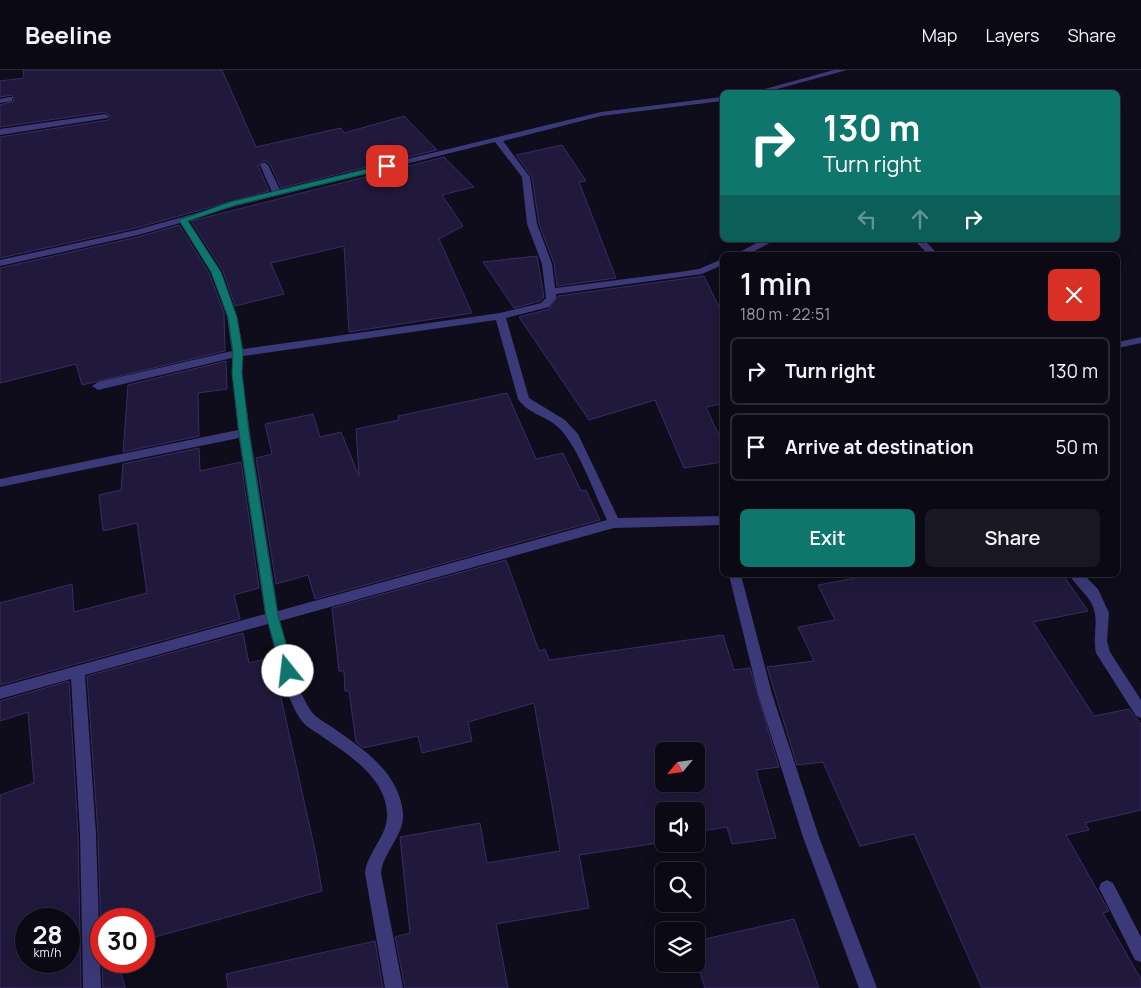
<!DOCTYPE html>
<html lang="en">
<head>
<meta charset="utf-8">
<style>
  :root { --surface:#0b0914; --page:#191722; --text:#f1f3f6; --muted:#9a9aa0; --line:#2b2a34; --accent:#0f766e }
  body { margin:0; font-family:Manrope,sans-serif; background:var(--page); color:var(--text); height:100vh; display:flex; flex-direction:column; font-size:19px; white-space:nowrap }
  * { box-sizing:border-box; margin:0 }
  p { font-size:16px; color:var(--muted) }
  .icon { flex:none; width:28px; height:28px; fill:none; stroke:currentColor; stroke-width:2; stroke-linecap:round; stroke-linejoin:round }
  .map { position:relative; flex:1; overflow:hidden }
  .details { position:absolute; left:720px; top:182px; width:400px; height:325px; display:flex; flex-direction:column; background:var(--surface); border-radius:8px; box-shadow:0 5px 20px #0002,0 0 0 1px var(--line) }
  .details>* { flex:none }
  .banner { position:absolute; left:720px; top:20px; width:400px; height:152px; border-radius:8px; box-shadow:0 5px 20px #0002,0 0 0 1px var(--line); background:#0f766e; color:#fff; overflow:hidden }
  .needle { width:32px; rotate:241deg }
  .fabs { position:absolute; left:655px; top:672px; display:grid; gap:10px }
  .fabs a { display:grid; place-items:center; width:50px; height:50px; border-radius:8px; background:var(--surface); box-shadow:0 5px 20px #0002,0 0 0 1px var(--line); font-size:25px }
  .speed { position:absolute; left:15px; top:838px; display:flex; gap:10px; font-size:25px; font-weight:700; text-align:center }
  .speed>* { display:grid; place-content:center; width:65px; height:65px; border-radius:50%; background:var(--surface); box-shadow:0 5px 20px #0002,0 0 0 1px var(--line); line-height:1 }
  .speed small { font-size:12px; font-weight:400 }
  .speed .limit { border:8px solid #d22; background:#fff; color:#111 }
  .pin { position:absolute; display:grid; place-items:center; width:42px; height:42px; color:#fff; margin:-21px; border-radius:10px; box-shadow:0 2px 8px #0006 }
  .me { position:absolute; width:55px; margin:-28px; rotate:344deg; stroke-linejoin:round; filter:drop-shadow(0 0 4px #0008) }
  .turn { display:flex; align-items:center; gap:18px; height:105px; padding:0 20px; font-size:22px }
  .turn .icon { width:65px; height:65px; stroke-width:2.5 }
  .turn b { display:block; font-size:35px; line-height:42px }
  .lanes { display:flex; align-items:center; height:48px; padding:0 20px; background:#0003; justify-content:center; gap:25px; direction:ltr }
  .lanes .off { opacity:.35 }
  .round { display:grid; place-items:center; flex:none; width:52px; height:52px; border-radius:8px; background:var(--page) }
  .summary { display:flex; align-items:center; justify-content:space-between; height:85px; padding:0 20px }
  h1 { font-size:30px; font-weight:600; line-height:38px }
  .button { display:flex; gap:10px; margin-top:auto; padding:10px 20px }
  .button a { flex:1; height:58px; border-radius:8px; background:var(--accent); color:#fff; font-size:20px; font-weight:600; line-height:58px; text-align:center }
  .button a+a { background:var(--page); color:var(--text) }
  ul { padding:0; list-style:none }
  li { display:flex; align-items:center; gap:15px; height:68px; margin:0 10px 8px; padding:0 10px; border:2px solid var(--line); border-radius:8px }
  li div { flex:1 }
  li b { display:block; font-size:19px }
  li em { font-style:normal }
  header { display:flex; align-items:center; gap:30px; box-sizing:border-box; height:70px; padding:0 25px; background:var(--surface); border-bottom:1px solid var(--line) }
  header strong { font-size:24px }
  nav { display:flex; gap:28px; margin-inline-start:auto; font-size:18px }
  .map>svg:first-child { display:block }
</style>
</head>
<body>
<header>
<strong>Beeline</strong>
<nav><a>Map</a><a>Layers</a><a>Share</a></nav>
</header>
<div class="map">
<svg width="1141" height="918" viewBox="0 0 1141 918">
  <rect width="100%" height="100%" fill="#0f0c1b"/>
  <path fill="#20193b" stroke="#382c66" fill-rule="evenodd" d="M23 0H222L256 77 341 58 344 63 404 46 437 80 281 118 270 94 264 90 258 96 269 121 136 158 0 188V67L108 50 111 47 105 42 0 57V35L14 31 12 25 0 27V11L24 8Z
    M562 75 586 111 579 112 616 208 557 216 554 193 539 154 532 107 516 85Z
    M444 87 474 117 442 125 463 156 439 169 472 243 349 262 344 176 271 193 284 224 235 236 223 201 191 151Z
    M179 155 209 203 224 243 225 281 82 315 76 294 0 313V198L138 167Z
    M537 186 544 227 540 231 514 238 483 192Z
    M704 206 722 243V334L706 337 722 372V392L684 398 655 330 589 350 519 247 549 239 558 226Z
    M226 291 227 319 198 323 199 366 123 382 128 315Z
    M507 323 536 389 563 383 581 421 586 420 600 450 315 529 308 505 276 514 256 388 272 384 265 354 313 344 320 367 341 362 359 406 356 359 399 350 398 346Z
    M199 378 200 401 241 392 259 518 234 525 240 549 0 615V533L72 514 74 542 147 523 137 453 103 461 99 425 121 420 123 394Z
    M506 490 539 581 545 579 549 590 723 565 734 600 750 598 779 697 756 700 776 768 732 774 727 757 696 762V741H664V772L579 785 589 838 496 854 508 918H405L395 867 410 863 400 767 480 753 487 793 560 781 534 633 468 652 472 671 422 683 418 666 363 678 356 672 349 621H345L344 601H339L332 538ZM664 681H696V714H664Z
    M872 505H1063L1088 541 1033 552 1094 646 1129 639 1141 654V740L1085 753 1089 760 1066 765 1109 841 1103 843 1141 909V918H982L914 764 860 776 823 692 797 695 767 597 814 591 798 557 835 550 818 515Z
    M243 563 249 593 272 587 316 785 322 821 144 870V849H101V868L98 764 87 606Z
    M69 611 78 764 81 918H0V725L34 713 28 642 0 651V631ZM26 849H69V891H26Z
    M794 849 819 918H705L696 889V871Z
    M375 871 383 918H228L226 904Z
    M102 891H118L125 918H103Z"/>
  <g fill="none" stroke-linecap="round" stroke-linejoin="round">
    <path fill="#3c3978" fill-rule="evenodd" d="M834 0H847L766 22H754Z
      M9 27H12V31L0 33V29Z
      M722 27V31L601 46 503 71 530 107 537 154 552 194 555 218 680 202 699 199 722 189V195L702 204 556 224V228L549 237 506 248 529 328 565 350 578 364 618 448 722 446V455L614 458 280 551C289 580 294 615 311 641 316 648 326 653 332 657 363 679 399 702 403 743 405 765 383 782 381 803L403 918H385L365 803C367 782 389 765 387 743 385 706 347 684 320 665 315 661 306 657 302 651 286 631 275 580 268 554L85 605 96 764 101 918H83L80 764 71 609 0 629V617L265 544 239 368 0 417V409L238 360 232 303V288L98 320 92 316 98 312 232 281 227 247 211 202 180 153 138 165 0 196V190L136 160 272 122 260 95 264 92 268 95 280 120 601 42ZM495 72 522 107 527 154 542 194 546 228 541 233 500 243 243 279 237 247 221 202 188 150 236 136ZM496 250 518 329C528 344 547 346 559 358 579 378 594 423 607 450L278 541 250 363 242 303 243 286Z
      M105 44 109 46 108 48 0 65V59Z
      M762 170H775L747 185H734Z
      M914 170H924L939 185H929Z
      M1141 267V273L1118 278V272Z
      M729 505H741L772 624 819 767 877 918H859L803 767 758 624Z
      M1070 505H1084L1098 519 1109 543 1107 571 1110 582 1141 630V648L1136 646 1096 583C1093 569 1097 557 1095 544 1093 527 1077 519 1070 505Z
      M1107 810 1113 813 1141 867V892L1135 890 1099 818 1101 813Z"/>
  </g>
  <path fill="#0f766e" stroke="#0a4d48" d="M387 94 391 96 390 98 236 135 188 151 221 202 237 247 243 283 242 303 249 363 278 546 294 601 288 606 282 601 266 546 239 363 232 303 233 283 228 247 211 202 179 150 230 132Z"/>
</svg>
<div class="fabs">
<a><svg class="needle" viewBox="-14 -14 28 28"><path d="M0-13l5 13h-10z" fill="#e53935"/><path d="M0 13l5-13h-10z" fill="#9a9aa0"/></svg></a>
<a><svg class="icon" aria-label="sound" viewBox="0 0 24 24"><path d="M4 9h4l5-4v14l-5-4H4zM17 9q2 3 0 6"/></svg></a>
<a><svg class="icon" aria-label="search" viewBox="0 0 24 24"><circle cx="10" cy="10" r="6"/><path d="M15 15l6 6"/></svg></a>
<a><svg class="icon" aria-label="layers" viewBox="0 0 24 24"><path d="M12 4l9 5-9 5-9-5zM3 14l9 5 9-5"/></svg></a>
</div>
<div class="speed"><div>28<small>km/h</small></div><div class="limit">30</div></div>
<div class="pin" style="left:387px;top:96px;background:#d93025"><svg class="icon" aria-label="arrive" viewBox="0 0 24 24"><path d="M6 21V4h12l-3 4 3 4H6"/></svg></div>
<svg class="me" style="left:288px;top:601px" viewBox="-20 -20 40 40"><circle r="19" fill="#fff"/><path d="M0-13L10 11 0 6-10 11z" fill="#0f766e"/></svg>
<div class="banner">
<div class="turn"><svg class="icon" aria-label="right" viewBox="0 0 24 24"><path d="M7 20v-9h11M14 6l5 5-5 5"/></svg><div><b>130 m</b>Turn right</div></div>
<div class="lanes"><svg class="icon off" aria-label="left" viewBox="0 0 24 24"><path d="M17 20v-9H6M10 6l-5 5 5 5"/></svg><svg class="icon off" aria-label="ahead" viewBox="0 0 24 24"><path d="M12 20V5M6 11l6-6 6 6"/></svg><svg class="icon" aria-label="right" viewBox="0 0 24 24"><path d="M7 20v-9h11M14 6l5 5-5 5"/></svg></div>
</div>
<section class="details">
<div class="summary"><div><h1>1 min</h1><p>180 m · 22:51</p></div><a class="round" style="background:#d93025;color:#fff"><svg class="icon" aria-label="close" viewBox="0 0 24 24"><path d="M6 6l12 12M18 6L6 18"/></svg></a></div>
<ul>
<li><svg class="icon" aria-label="right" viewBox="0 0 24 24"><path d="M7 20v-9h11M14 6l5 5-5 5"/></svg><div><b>Turn right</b></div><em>130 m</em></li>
<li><svg class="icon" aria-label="arrive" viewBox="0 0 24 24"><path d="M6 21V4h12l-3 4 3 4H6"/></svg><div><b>Arrive at destination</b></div><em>50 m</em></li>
</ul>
<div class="button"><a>Exit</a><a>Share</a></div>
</section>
</div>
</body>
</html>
